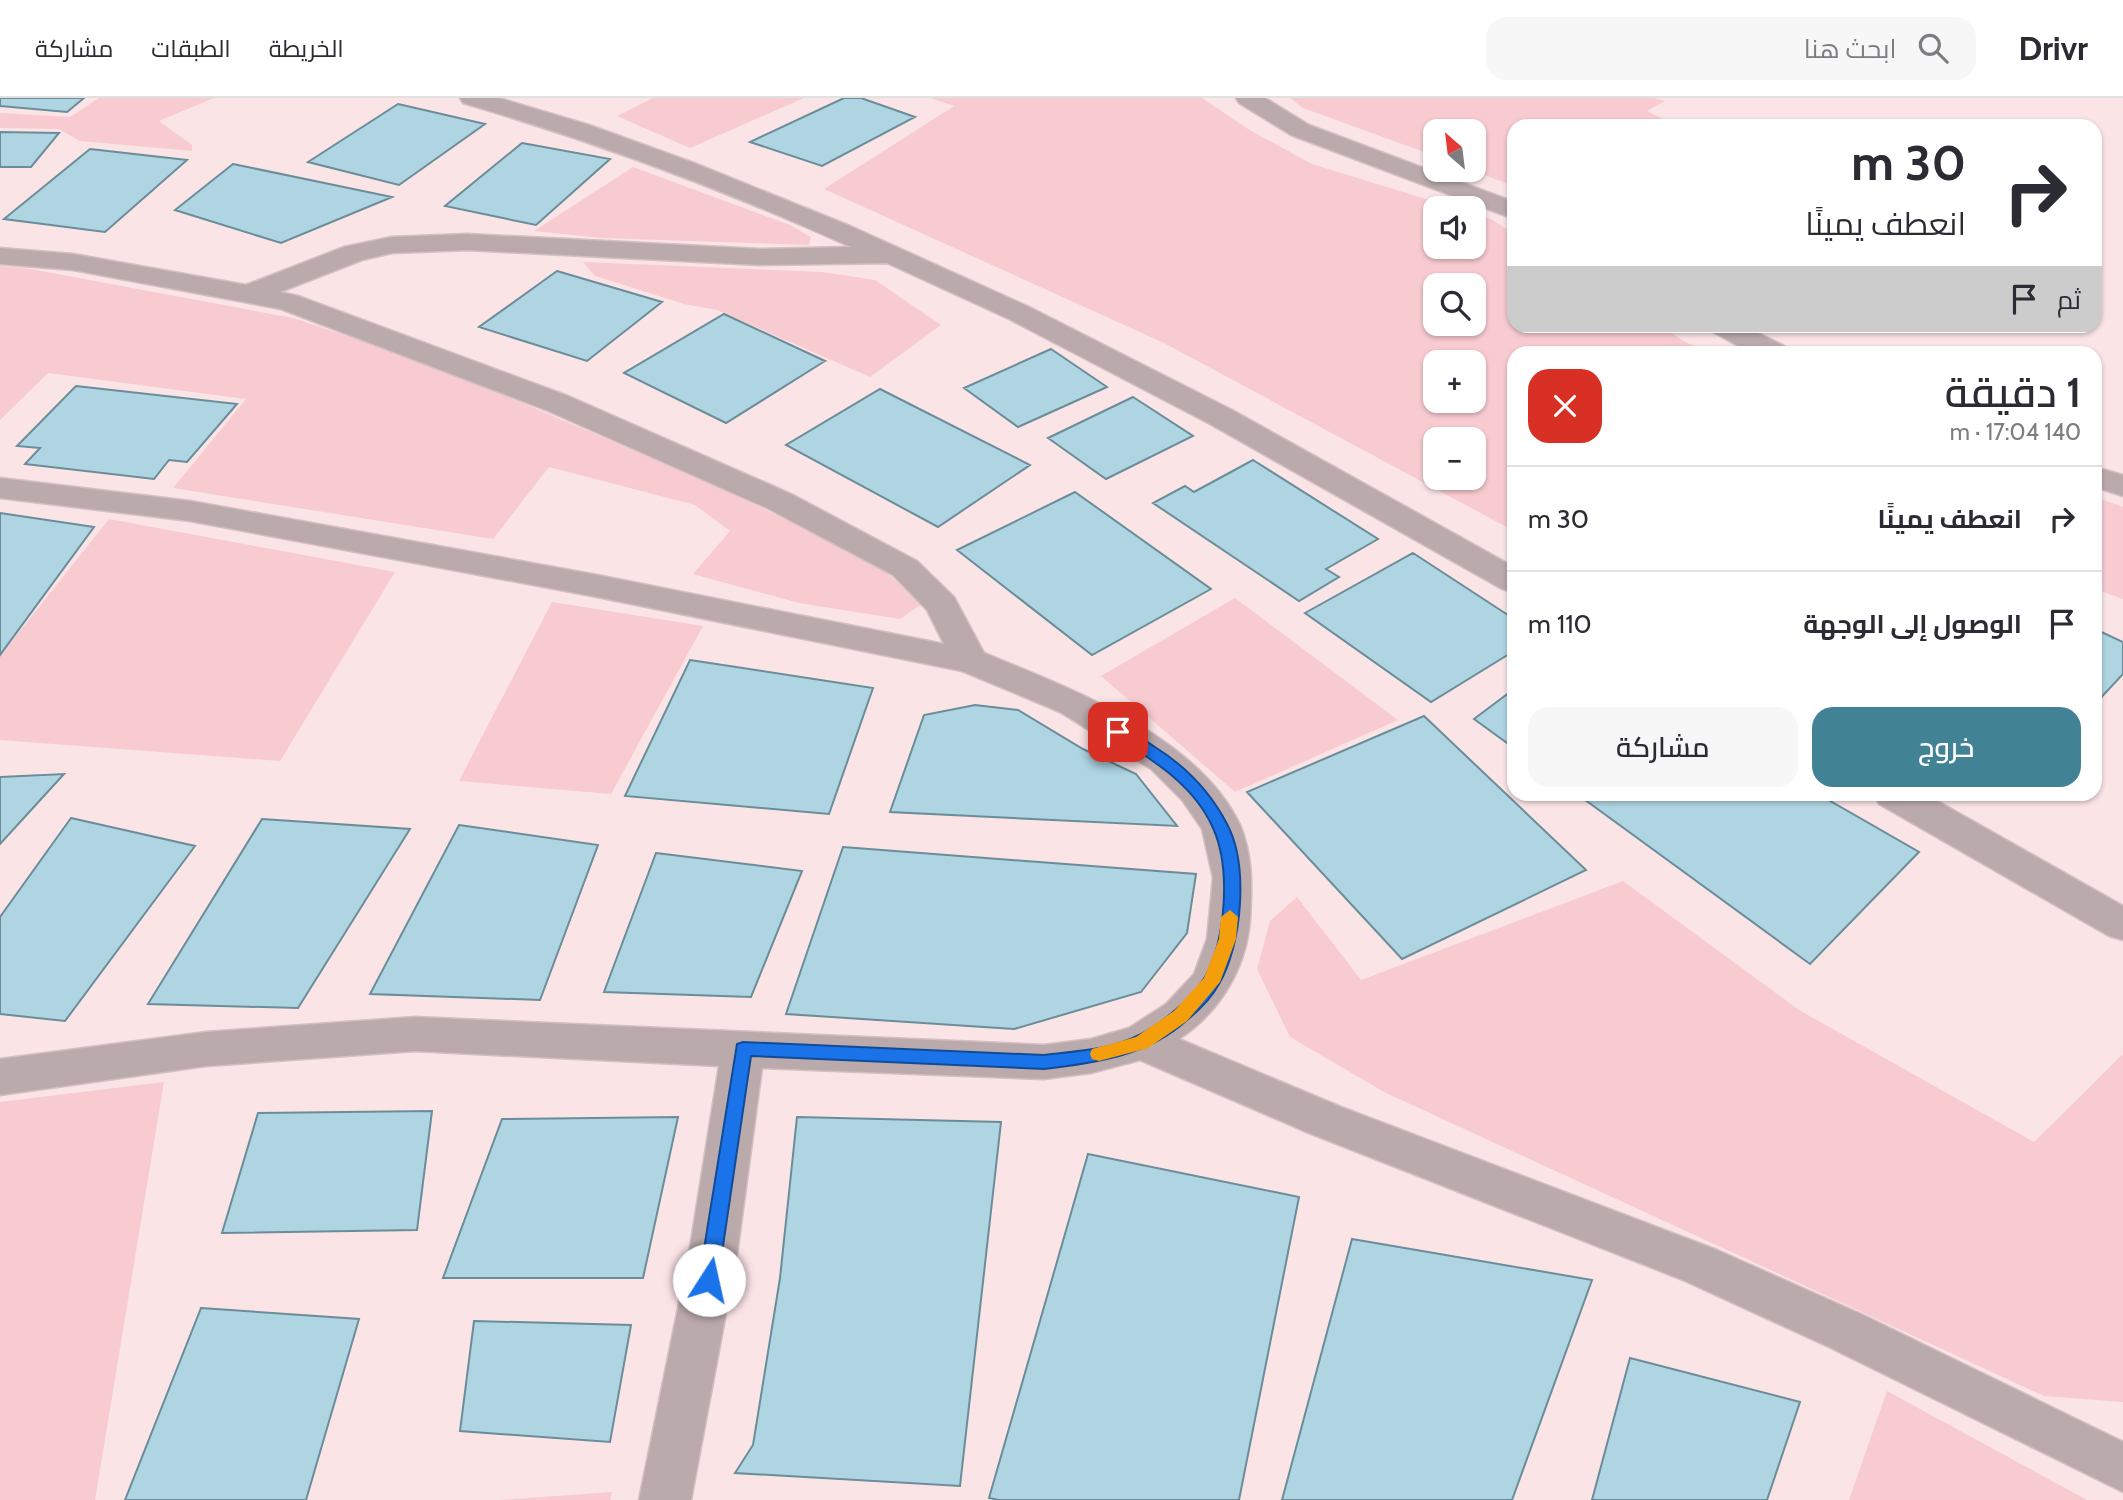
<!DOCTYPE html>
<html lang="ar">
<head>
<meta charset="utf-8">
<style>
  :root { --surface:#fff; --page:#f7f7f7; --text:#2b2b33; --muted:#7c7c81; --line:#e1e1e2; --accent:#428295 }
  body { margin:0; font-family:Cabin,Cairo,sans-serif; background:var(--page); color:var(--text); direction:rtl; height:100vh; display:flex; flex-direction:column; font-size:26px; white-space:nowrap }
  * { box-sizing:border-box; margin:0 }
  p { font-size:23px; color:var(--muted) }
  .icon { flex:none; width:38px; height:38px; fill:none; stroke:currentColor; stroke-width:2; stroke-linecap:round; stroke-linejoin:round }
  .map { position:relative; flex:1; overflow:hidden; direction:ltr }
  .details { position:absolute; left:1507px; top:248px; width:595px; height:455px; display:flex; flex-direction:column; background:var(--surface); border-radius:21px; box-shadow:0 2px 5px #0004; direction:rtl }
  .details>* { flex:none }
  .guide { position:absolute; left:1507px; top:21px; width:595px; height:214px; border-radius:21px; box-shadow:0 2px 5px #0004; direction:rtl; background:#fff; color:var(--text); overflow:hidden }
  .needle { width:46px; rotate:332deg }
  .buttons { position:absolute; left:1423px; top:21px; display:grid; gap:14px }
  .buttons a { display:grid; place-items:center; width:63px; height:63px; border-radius:14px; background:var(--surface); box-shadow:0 2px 5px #0004; font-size:35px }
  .pin { position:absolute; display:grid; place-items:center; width:60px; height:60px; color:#fff; margin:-30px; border-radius:14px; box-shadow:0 4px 10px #0006 }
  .me { position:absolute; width:77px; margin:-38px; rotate:10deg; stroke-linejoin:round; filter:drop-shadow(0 0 5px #0008) }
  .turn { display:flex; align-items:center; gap:24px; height:147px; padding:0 21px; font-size:32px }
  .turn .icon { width:91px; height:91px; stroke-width:2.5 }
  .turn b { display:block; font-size:49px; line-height:60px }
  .then { display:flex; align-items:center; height:66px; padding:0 21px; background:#0003; gap:14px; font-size:26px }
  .round { display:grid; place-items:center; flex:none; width:74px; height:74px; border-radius:21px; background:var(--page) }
  .headline { display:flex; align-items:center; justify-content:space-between; height:119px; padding:0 21px }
  h1 { font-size:42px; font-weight:600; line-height:52px }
  .cta { display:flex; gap:14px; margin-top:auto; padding:14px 21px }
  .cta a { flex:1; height:80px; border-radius:21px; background:var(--accent); color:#fff; font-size:28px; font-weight:600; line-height:80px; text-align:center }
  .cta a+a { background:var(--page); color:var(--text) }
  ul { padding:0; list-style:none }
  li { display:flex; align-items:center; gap:21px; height:105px; padding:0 21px; border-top:2px solid var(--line) }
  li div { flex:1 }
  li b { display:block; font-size:26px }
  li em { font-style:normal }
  header { display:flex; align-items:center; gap:42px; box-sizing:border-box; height:98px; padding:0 35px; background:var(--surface); border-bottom:2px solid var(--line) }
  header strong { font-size:33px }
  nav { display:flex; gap:38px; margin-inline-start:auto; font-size:24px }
  .search { width:490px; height:63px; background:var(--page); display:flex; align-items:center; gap:18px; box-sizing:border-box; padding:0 24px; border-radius:21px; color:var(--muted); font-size:26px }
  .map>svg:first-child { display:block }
</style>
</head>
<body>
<header>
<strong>Drivr</strong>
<div class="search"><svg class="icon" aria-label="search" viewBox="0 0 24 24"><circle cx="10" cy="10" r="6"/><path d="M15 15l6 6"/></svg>ابحث هنا</div>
<nav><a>الخريطة</a><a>الطبقات</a><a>مشاركة</a></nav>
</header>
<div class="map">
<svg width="2123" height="1402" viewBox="0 0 2123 1402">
  <rect width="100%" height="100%" fill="#fbe4e6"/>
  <path fill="#f8cbd1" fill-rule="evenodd" d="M99 0H214L159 23 192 47V53L80 43 59 31 0 30V15L70 19Z
    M653 0H804L690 50 617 18Z
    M931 0H1202L1248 31 1312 66 1455 110H1435V149H1474V116L1491 121 1514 136V228H1660L1687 245 1716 255 1514 256V433L1164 245 824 91 954 8ZM1435 187H1474V226H1435ZM1435 264H1474V303H1435ZM1435 341H1474V380H1435Z
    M1290 0H1654L1665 3 1647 13 1676 28H1514V88L1471 72H1474V33H1435V58L1303 10Z
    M633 69 790 127 811 139 809 147 602 140 534 133Z
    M583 164 822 174 875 182 941 227 870 279 717 212 684 206 595 178Z
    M0 168 25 170 293 220 431 266 710 385 875 464 922 506 900 521 799 505 693 476 730 433 695 407 549 369 493 441 173 390 246 301 48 275 0 322Z
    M2095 399 2123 409V501L2095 491Z
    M109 421 395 474 280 663 0 642V558Z
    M1235 500 1398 622 1235 694 1101 578Z
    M552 504 703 528 611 696 459 683Z
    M1623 783 1799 912 2034 1044 2123 956V1304L2044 1298 1384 994 1290 939 1257 871 1270 823 1297 799 1361 882Z
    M164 984 95 1402H0V1004Z
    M1887 1293 2087 1402H1849Z
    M612 1394 610 1402H500Z"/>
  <path fill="#afd5e2" stroke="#6a8d99" stroke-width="2" d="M0 0H84L67 14 0 8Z
    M844 0H861L915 19 822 68 750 44Z
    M398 6 485 26 399 87 308 64Z
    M0 34 59 35 31 69H0Z
    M522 45 610 61 536 127 445 108Z
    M90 51 187 62 105 134 4 121Z
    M233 66 392 99 281 145 175 112Z
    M557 173 662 204 587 263 479 229Z
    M724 216 825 263 726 325 624 275Z
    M1051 251 1107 289 1018 329 964 290Z
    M76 288 237 306 187 364 169 362 154 381 25 366 40 350 17 348Z
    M880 291 1030 367 938 429 786 347Z
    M1133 299 1193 338 1106 381 1048 340Z
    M1253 362 1378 441 1326 471 1339 479 1299 503 1153 405 1185 388 1194 394Z
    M1075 394 1211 491 1092 557 957 452Z
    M0 415 94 429 0 557Z
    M1413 455 1514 521V553L1431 604 1305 515Z
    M2095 531 2123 544V576L2095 606Z
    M690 562 873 590 829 716 625 698Z
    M1514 591V650L1474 621Z
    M975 607 1018 612 1083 651 1136 676 1177 728 890 714 924 617Z
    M1424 618 1586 772 1402 861 1247 694Z
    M64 676 0 746V679Z
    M1577 696H1818L1919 754 1810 866Z
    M71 720 195 748 65 923 0 916V819Z
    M262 721 410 731 298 910 148 906Z
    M459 727 598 747 540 902 370 896Z
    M843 749 1196 776 1187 835 1141 894 1014 931 786 916Z
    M656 755 802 773 751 899 604 894Z
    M432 1013 417 1132 222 1135 258 1015Z
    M678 1019 643 1180H443L502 1021Z
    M797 1019 1001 1024 960 1388 735 1375 753 1347 780 1180Z
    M1088 1056 1299 1099 1239 1402H999L989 1400Z
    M1352 1141 1592 1182 1512 1402H1282Z
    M201 1210 359 1221 306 1402H125Z
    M474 1223 631 1227 610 1344 460 1333Z
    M1630 1260 1800 1304 1767 1402H1592Z"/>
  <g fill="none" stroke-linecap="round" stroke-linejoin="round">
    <defs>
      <path id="minor" d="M460 0H499L589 27 694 65 850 128 1029 209 1232 312 1514 469V494L1502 491 1210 326 1009 221 887 165 760 167 467 152 392 155 362 162 280 194 298 198 568 298 791 396 917 463 954 499 984 555C1069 590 1198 638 1240 727 1253 757 1252 790 1250 822 1246 871 1220 914 1179 941L1341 1009 1717 1152 1863 1217 2123 1344V1394L1829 1249 1683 1182 1309 1035 1140 962 1091 975 1044 981 762 970 737 1156 691 1402H639L689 1156 719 968 415 953 206 968 0 997V961L206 934 415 919 1044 947 1091 941 1129 930 1166 906 1194 876 1207 841 1213 780 1202 731 1182 702 1151 671 1060 614 962 573 592 498 190 423 0 400V380L190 403 592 476 944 546 927 512 893 477 767 410 546 312 281 211 73 172 0 166V150L73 156 246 187 344 149 392 139 467 136 760 151 851 149C725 92 596 44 463 5Z
        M1236 0H1265L1309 27 1514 104V121L1291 37 1239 5Z
        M1708 228H1744L1788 250 1792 256H1753L1713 234Z
        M2095 369 2123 377V398L2095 389Z
        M1874 696H1925L2123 808V842L2109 838 1879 706Z"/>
    </defs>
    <use href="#minor" stroke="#d4bfc1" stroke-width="3"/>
    <use href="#minor" fill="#bbaaac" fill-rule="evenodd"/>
  </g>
  <path fill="#1a73e8" stroke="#114b97" stroke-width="2" d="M1118 628C1132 632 1144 642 1155 649 1185 668 1211 695 1227 726 1249 767 1242 847 1219 886 1212 899 1198 913 1187 922 1148 958 1095 965 1044 971L751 958 718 1182 716 1188 709 1191 702 1188 699 1182 737 946 743 944 1044 957C1073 953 1110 952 1137 938 1159 928 1193 900 1205 879 1226 841 1231 770 1213 730 1194 686 1151 661 1113 637L1111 634 1113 630Z"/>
  <path fill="#f59e0b" d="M1230 812 1238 819 1236 841 1220 884 1187 923 1148 950 1099 963 1092 961 1090 956 1092 951 1136 939 1174 913 1204 880 1219 841 1221 819Z"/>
</svg>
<div class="buttons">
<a><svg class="needle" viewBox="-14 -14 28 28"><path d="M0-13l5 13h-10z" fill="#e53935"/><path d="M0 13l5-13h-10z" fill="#7c7c81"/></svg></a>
<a><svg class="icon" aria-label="sound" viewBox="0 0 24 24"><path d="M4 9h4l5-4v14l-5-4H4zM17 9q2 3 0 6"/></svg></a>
<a><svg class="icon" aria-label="search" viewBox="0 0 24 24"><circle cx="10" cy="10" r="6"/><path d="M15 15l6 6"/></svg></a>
<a>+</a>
<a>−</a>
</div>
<div class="pin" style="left:1118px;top:634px;background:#d93025"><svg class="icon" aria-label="arrive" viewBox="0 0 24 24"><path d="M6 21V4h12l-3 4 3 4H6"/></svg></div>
<svg class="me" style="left:709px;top:1182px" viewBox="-20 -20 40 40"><circle r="19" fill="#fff"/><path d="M0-13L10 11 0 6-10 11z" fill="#1a73e8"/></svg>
<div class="guide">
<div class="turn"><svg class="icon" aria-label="right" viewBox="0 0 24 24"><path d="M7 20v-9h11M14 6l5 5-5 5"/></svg><div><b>30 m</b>انعطف يمينًا</div></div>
<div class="then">ثم<svg class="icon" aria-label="arrive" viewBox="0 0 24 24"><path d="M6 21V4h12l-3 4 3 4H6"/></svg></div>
</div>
<section class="details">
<div class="headline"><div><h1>1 دقيقة</h1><p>140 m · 17:04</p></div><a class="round" style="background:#d93025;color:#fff"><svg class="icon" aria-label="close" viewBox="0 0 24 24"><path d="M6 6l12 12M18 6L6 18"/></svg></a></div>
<ul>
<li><svg class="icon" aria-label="right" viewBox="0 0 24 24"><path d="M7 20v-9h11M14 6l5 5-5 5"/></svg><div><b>انعطف يمينًا</b></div><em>30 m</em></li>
<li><svg class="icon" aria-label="arrive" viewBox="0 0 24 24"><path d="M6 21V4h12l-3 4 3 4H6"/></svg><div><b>الوصول إلى الوجهة</b></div><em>110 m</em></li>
</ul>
<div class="cta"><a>خروج</a><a>مشاركة</a></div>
</section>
</div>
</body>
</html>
